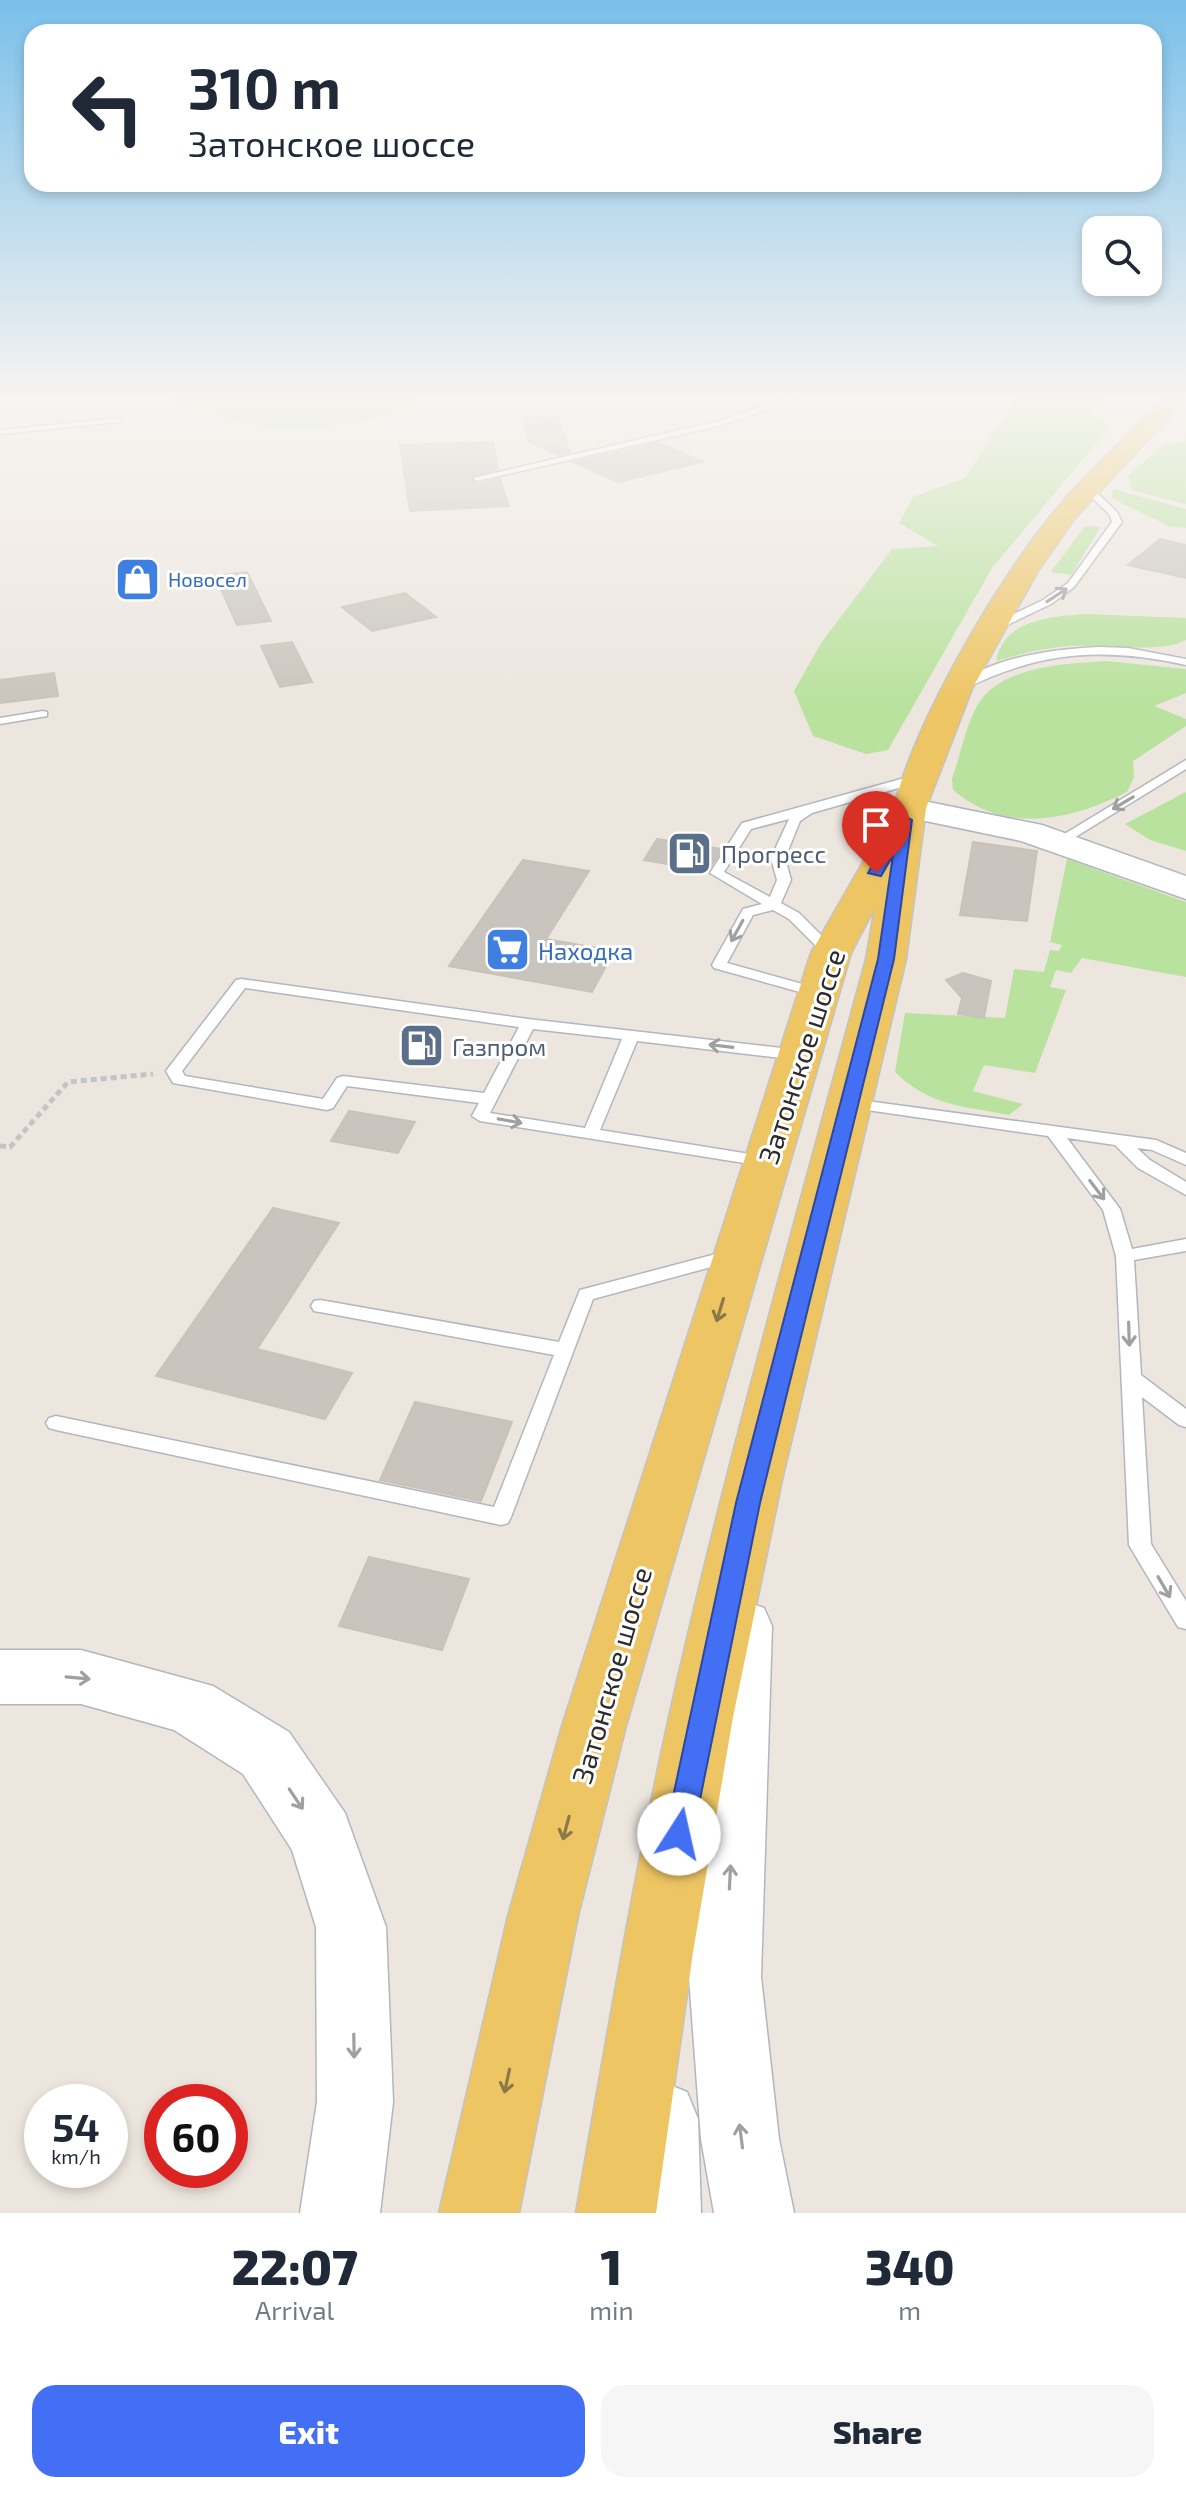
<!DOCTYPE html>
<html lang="en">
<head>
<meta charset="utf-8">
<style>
  :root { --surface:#fff; --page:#f6f6f7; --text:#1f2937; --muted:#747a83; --accent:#436ff5 }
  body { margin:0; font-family:"Exo 2",sans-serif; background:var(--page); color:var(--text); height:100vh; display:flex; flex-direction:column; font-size:30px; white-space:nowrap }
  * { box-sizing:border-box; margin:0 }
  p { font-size:26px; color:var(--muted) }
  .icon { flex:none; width:44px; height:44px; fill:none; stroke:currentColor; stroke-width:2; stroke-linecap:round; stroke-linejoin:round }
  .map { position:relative; height:2213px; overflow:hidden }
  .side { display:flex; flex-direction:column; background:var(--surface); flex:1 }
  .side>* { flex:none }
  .guide { position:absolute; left:24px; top:24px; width:1138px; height:168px; border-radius:24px; box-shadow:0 4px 12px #0003; background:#fff; color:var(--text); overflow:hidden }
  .controls { position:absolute; left:1082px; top:216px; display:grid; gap:16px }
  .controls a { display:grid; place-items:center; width:80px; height:80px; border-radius:16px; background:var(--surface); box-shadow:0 4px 12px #0003; font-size:40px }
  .speed { position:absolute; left:24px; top:2084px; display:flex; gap:16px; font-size:40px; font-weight:700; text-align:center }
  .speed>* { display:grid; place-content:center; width:104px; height:104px; border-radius:50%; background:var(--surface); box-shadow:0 4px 12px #0003; line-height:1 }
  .speed small { font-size:20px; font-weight:400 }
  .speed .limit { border:12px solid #d22; background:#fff; color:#111 }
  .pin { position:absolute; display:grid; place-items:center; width:68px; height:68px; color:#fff; margin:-82px -34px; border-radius:50% 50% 50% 0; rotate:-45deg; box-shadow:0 0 8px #0007 }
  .pin .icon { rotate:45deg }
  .me { position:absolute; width:88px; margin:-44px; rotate:10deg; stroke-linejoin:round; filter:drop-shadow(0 0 6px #0008) }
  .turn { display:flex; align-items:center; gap:28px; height:168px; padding:0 32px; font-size:36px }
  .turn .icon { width:104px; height:104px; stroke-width:2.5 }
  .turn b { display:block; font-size:56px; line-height:68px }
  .eta { display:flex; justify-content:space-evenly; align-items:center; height:136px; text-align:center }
  .eta b { font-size:48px; font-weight:800; line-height:56px }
  .cta { display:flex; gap:16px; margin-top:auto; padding:16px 32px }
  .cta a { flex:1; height:92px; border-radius:24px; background:var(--accent); color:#fff; font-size:32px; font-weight:800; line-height:92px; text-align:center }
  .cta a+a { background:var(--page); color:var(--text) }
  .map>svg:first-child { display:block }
</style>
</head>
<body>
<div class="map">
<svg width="1186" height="2213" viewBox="0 0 1186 2213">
  <rect width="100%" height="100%" fill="#ede6df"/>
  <path fill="#b8e29d" d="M169 398H416L414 410C321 434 259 438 169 398Z
    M1016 398H1106L1091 413 1109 428 992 568 888 750 866 754 813 736 794 691 821 643 892 549 938 546 899 523 913 497 965 478Z
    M1186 442V504L1132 490 1128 476 1164 444Z
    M1113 489 1186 509V528L1169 526 1111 498Z
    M1096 526 1100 528 1071 575 1051 572 1084 527Z
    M1085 614 1186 618V640C1161 654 1100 644 1069 646 1043 648 1020 654 996 661 1004 619 1050 617 1085 614Z
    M1106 661 1186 669V693L1154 706 1186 719V726L1133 761 1134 777 1127 792C1072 820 1005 835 953 790L952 779C960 756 965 729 976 708 998 665 1066 664 1106 661Z
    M1186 792V851L1150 840 1125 824Z
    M1067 859 1186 902V977L1082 958 1071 973 1056 970 1050 987 1066 990 1035 1073 984 1065 973 1091 1023 1104 1009 1115C964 1106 929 1106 895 1072L905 1013 1005 1018 1014 969 1044 972 1050 950 1059 951 1062 945 1050 942Z"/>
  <path fill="#c9c4bd" stroke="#c9c2b8" stroke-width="2" d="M558 417 570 452 558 455 529 442 523 418Z
    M493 442 498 469 470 478 478 484 500 479 509 506 410 511 400 445Z
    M659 443 703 462 618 482 573 462Z
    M1160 539 1186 545V578L1128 565Z
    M247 572 271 621 237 625 215 576Z
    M405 593 436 617 372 631 342 607Z
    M292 642 312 682 280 687 261 646Z
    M54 673 58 696 0 703V680Z
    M657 839 722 849 708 871 644 860Z
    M973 842 1037 851 1027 921 960 915Z
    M523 860 589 871 546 939 614 951 592 992 449 966Z
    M963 973 991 981 984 1018 958 1014 962 998 946 980Z
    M349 1111 415 1122 398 1153 331 1141Z
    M273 1208 339 1223 257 1349 352 1373 325 1419 156 1376Z
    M415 1402 512 1422 481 1501 380 1480Z
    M369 1557 469 1579 442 1650 339 1626Z"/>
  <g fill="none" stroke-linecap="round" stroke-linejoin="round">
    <defs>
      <path id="lane" d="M787 398H800L723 425 477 481 473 478 718 421Z
        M122 418 119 422 0 434V430Z
        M1085 487H1091L1117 512 1122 522 1074 587 1051 604 997 630H989V626L1043 600 1068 583 1112 522 1110 515 1085 491Z
        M1099 647 1128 648 1186 659V665C1104 647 1042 651 966 688L956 686C991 657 1055 649 1099 647Z
        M43 711 47 712V716L0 724V718Z
        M1186 760V769L1064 844H1054L1053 841Z
        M919 774 923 775V781L812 813 800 821 785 858 791 880 781 903 799 913 836 950 838 953 836 956H826L789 919 773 910 753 915 727 963 824 990 826 993 824 996H814L714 968 712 965 743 909 762 904 710 873 742 823ZM789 819 771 858 777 880 770 897 724 872 751 829Z
        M241 979 528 1019 799 1050 807 1055 799 1060 637 1041 600 1130 769 1157 771 1161 763 1166 480 1121 472 1116 479 1103 347 1086 333 1108 327 1110 173 1083 166 1071 236 980ZM245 988 519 1027 484 1093 343 1076 337 1078 323 1099 185 1076 182 1071ZM533 1029 622 1039 585 1128 490 1113Z
        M852 1099 1156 1140 1186 1153V1165L1152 1150 1137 1148 1150 1160 1186 1182V1195L1138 1168 1115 1145 1067 1138 1120 1209 1132 1249 1186 1239V1251L1134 1260 1141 1375 1186 1409V1427L1179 1425 1142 1397 1151 1544 1186 1601V1629L1178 1627 1129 1545 1116 1256 1103 1210 1048 1136 846 1107 844 1104Z
        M731 1250 737 1252 740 1256 737 1260 593 1299 511 1517 508 1523 501 1525 56 1430 49 1428 46 1423 49 1418 56 1416 494 1507 554 1355 320 1312 314 1311 311 1306 314 1301 320 1300 559 1342 580 1290Z"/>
      <path id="secondary" d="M909 798 1042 825 1186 876V899L1021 841 897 815 892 808 897 801Z
        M742 1600 764 1608 772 1626 761 1977 779 2139 794 2213H714L701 2139 689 1977 712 1626 720 1608Z
        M0 1650H81L213 1686 289 1732 345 1813 386 1927 393 2102 380 2213H300L317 2102 316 1927 292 1850 243 1774 174 1730 81 1704H0Z
        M660 2081 687 2092 698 2119 701 2213H621L622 2119 633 2092Z"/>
      <path id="primary" d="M1164 398 1186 399 1076 517 1038 571 972 689 926 808 906 959 782 1480 733 1717 693 1952 656 2213H576C605 2047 633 1881 669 1717 726 1462 798 1211 866 959L875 907 851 953 626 1726 578 1916 519 2213H439L508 1916 562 1726 811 953 874 843 879 835 888 833C903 739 996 581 1058 507 1090 469 1129 434 1164 398Z"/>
    </defs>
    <use href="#lane" stroke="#b2b6bf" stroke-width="3"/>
    <use href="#secondary" stroke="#b2b6bf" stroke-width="3"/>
    <use href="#primary" stroke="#c4c4c4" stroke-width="3"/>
    <path stroke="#c4c4c4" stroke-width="5" stroke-dasharray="6 4" stroke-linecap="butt" d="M0 1146 10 1147 68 1082 153 1074"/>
    <use href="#lane" fill="#fff" fill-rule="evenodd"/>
    <use href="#secondary" fill="#fff" fill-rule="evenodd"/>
    <use href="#primary" fill="#edc563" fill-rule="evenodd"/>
  </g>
  <defs><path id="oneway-shaft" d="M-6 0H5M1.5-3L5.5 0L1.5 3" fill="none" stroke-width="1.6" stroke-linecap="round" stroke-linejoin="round" transform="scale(2)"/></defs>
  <g stroke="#a0a0a0">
    <use href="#oneway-shaft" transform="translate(1057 595) rotate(-33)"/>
    <use href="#oneway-shaft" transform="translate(1123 803) rotate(149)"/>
    <use href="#oneway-shaft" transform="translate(737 931) rotate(119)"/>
    <use href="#oneway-shaft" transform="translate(721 1046) rotate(-173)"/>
    <use href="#oneway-shaft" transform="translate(510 1121) rotate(10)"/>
    <use href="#oneway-shaft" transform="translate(1097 1190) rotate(53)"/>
    <use href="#oneway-shaft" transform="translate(1129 1334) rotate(88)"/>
    <use href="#oneway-shaft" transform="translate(1164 1587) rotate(60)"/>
    <use href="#oneway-shaft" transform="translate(78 1678) rotate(5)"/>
    <use href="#oneway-shaft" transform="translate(296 1799) rotate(56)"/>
    <use href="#oneway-shaft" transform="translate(730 1877) rotate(-87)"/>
    <use href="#oneway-shaft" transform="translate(354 2046) rotate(89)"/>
    <use href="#oneway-shaft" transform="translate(741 2136) rotate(-97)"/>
  </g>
  <g stroke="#8c7848">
    <use href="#oneway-shaft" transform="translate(720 1310) rotate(107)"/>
    <use href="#oneway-shaft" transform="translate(566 1828) rotate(105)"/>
    <use href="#oneway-shaft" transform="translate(507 2081) rotate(102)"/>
  </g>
  <linearGradient id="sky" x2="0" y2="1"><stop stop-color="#7ac0ea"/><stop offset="0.56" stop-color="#f7f4f1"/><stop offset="1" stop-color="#f7f4f1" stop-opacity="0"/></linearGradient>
  <rect width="1186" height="708" fill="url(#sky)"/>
  <path fill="#436ff5" stroke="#2c489f" stroke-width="2" d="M905 816 912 820 894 959 760 1503 693 1834 689 1844 679 1848 669 1844 665 1834 736 1503 878 959 893 855 881 876 868 873 898 820Z"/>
  <defs>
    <symbol id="shop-square" viewBox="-11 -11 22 22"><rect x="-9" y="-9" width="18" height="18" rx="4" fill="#3f7fe0" stroke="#fff"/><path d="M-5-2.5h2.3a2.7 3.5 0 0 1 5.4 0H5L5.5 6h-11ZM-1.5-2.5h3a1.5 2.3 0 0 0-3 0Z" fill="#fff"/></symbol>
    <symbol id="fuel-square" viewBox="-11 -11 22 22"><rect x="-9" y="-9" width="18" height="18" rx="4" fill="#5c6f8a" stroke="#fff"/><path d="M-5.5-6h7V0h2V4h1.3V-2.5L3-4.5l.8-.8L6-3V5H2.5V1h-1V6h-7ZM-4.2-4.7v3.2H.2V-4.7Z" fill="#fff"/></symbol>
    <symbol id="supermarket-square" viewBox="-11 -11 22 22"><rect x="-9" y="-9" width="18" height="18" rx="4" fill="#3f7fe0" stroke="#fff"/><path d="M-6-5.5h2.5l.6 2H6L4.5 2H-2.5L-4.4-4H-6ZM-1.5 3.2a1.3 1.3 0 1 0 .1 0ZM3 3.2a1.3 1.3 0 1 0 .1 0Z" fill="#fff"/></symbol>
  </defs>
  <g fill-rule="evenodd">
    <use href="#shop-square" x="112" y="554" width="51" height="51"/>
    <use href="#fuel-square" x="664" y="828" width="51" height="51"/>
    <use href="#supermarket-square" x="482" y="924" width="51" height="51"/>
    <use href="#fuel-square" x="396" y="1020" width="51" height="51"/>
  </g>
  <g text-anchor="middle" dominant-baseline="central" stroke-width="6" stroke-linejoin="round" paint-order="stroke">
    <g font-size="20" fill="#366cbe" stroke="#fff" text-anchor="start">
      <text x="168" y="579">Новосел</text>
    </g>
    <g font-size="24" fill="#4e5e75" stroke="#fff" text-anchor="start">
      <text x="721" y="853">Прогресс</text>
      <text x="452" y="1046">Газпром</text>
    </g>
    <g font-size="24" fill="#366cbe" stroke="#fff" text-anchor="start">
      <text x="538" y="950">Находка</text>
    </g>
    <g font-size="28" fill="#2c2c2c" stroke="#fff">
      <text transform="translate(801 1056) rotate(-72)">Затонское шоссе</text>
      <text transform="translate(611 1675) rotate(-74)">Затонское шоссе</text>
    </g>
  </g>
</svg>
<div class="controls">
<a><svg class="icon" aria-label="search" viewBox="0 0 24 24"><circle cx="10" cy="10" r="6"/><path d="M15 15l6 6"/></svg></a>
</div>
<div class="speed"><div>54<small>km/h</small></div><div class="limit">60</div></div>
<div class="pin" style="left:876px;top:873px;background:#d93025"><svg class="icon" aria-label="arrive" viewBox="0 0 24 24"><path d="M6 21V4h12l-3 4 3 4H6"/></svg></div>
<svg class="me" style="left:679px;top:1834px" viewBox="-20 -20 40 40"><circle r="19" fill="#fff"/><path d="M0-13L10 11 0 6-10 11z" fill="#436ff5"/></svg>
<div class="guide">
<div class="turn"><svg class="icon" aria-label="left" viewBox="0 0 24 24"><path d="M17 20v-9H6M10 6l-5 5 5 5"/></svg><div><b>310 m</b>Затонское шоссе</div></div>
</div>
</div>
<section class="side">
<div class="eta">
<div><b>22:07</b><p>Arrival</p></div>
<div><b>1</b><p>min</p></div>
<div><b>340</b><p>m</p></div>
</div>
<div class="cta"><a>Exit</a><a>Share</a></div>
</section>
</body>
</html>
